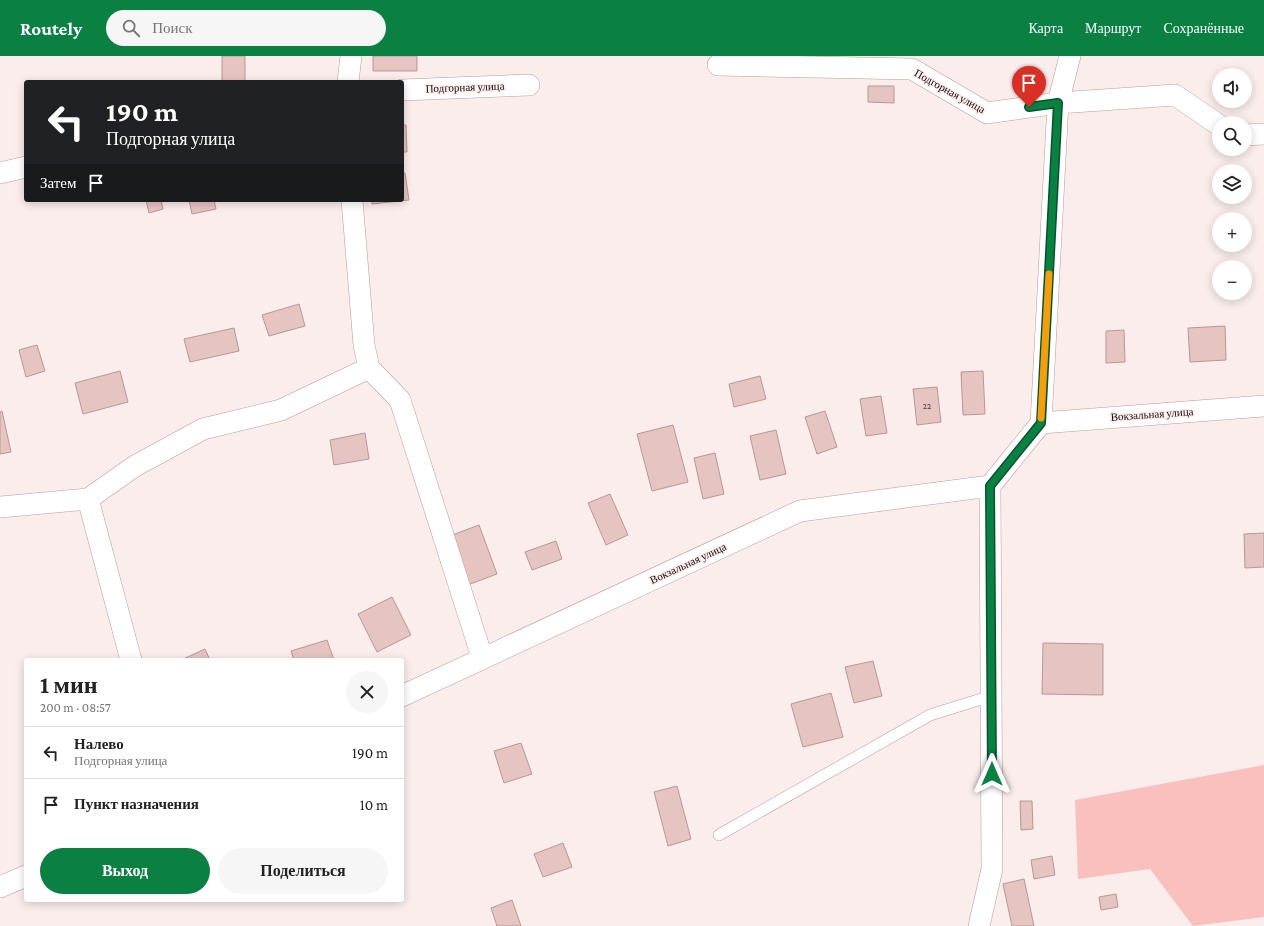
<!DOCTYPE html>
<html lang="ru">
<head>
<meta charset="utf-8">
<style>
  :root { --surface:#fff; --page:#f6f6f6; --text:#222; --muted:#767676; --line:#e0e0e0; --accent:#0b8043 }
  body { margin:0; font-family:"Crimson Pro",serif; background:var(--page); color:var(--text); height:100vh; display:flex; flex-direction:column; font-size:15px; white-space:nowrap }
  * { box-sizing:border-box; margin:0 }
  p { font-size:13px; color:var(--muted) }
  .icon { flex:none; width:22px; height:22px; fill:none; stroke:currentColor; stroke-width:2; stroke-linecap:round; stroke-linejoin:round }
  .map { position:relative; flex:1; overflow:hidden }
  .drawer { position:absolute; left:24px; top:602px; width:380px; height:244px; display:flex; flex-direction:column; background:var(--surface); border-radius:4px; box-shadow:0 2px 10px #0003 }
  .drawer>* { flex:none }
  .banner { position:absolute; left:24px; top:24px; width:380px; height:122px; border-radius:4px; box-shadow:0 2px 10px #0003; background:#202124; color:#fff; overflow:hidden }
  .tools { position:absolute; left:1212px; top:12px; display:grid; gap:8px }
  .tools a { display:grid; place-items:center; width:40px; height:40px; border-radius:50%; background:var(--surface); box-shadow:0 2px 10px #0003; font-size:20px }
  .pin { position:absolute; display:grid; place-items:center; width:34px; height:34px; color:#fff; margin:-41px -17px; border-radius:50% 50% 50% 0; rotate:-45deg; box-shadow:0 0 4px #0007 }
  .pin .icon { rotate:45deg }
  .me { position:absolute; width:44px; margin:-22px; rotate:0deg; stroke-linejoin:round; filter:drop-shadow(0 0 3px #0008) }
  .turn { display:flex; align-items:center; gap:14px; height:84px; padding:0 16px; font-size:18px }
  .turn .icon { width:52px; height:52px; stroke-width:2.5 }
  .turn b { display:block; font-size:28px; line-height:34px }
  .then { display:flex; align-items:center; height:38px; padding:0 16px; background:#0003; gap:8px; font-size:15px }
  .round { display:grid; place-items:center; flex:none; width:42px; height:42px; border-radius:21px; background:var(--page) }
  .summary { display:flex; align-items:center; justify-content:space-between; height:68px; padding:0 16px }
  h1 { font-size:24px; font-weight:700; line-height:30px }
  .cta { display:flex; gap:8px; margin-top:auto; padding:8px 16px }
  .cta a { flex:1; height:46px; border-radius:24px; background:var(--accent); color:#fff; font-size:16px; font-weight:700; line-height:46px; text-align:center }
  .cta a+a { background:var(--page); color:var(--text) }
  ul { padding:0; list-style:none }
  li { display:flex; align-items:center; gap:12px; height:52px; padding:0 16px; border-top:1px solid var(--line) }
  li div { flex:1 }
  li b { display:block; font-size:15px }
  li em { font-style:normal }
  header { display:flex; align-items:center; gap:24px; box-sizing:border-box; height:56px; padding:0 20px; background:var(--accent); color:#fff }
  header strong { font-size:19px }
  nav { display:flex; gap:22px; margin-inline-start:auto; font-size:14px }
  .search { width:280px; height:36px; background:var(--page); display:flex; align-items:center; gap:10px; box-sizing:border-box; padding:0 14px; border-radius:22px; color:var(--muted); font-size:15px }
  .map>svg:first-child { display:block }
</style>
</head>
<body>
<header>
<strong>Routely</strong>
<div class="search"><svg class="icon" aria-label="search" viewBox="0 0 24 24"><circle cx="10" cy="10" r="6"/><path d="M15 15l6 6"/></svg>Поиск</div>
<nav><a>Карта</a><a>Маршрут</a><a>Сохранённые</a></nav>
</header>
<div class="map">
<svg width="1264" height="870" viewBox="0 0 1264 870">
  <rect width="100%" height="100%" fill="#fbedec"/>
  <path fill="#fac0bd" d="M1264 709V861L1193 870 1150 813 1078 823 1075 744Z"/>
  <path fill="#e6c4c2" stroke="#b79795" d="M222 0H245V26H222Z
    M373 0H417V15H373Z
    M868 30H894V47L868 46Z
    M402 69H406L407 96H402Z
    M402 117H405L409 144 372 148V144H402Z
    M146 144H161L163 153 149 157Z
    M189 144H214L216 153 192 158Z
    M299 248 305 270 269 280 262 259Z
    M1225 270 1226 304 1190 306 1188 272Z
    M234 272 239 295 190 306 184 283Z
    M1124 274 1125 306 1106 307V275Z
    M37 289 45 315 26 321 19 294Z
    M120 315 128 346 83 358 75 327Z
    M983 315 985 358 963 359 961 316Z
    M760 320 766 343 734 351 729 328Z
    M937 331 941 366 917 369 913 333Z
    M881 340 887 377 866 380 860 343Z
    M2 355 11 396 0 398V356Z
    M825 355 837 391 817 398 805 361Z
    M673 369 688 426 652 435 637 378Z
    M776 374 786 418 760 424 750 380Z
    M365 377 369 403 334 409 330 384Z
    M715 397 724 438 703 443 694 402Z
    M610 438 628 479 606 489 588 447Z
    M479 469 497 518 465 530 447 481Z
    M1264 477V511L1245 512 1244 478Z
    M556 485 562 503 532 514 525 496Z
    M392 541 411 579 377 596 358 558Z
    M327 584 334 604H294L291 595Z
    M1043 587 1103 588V639L1042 638Z
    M205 593 210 604H181Z
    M873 605 882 640 854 647 845 611Z
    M831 637 843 681 803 691 791 648Z
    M521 687 532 718 504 727 494 695Z
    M677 730 691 783 668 790 654 736Z
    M1020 745H1032L1033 773 1021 774Z
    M563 787 572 811 543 821 534 798Z
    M1052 800 1055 819 1034 823 1031 804Z
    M1024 823 1034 870H1012L1003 828Z
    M1116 838 1118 851 1101 854 1099 841Z
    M512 844 521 870H497L491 852Z"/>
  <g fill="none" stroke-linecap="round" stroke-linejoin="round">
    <defs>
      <path id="service" d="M719 779 930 659 991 640"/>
      <path id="minor" d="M718 9 912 13 987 57 1058 47 1175 39 1219 69
        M348 26 351 0
        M402 34 529 29
        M1245 79 1264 78
        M0 117 26 111
        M352 144 364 289 369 312 400 344 482 601
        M1041 367 1264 350
        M88 443 131 604
        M0 451 88 443 135 410 203 373 281 354 369 312
        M402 640 800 455 990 430
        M0 831 26 820
        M979 870 992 813 990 430 1041 367 1058 47 1070 0"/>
    </defs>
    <use href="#service" stroke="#bb9b99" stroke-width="12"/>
    <use href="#minor" stroke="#bb9b99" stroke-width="22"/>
    <use href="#service" stroke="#fff" stroke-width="11"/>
    <use href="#minor" stroke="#fff" stroke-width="21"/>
  </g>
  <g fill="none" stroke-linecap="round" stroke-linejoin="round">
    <defs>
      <path id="route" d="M992 718 990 430 1041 367 1058 47 1029 51"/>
    </defs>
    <use href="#route" stroke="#07532c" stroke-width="10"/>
    <use href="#route" stroke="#0b8043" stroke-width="7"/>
    <path stroke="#f59e0b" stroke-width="7" d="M1041 362 1049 218"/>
  </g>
  <g text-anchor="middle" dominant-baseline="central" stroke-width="3" stroke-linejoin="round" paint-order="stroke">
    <g font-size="9" fill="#4c3b3a">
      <text x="927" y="350">22</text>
    </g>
    <g font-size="11" fill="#180d0c" stroke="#fbedec">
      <text transform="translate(465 31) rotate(-2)">Подгорная улица</text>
      <text transform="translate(950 35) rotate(29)">Подгорная улица</text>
      <text transform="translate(1152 358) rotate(-4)">Вокзальная улица</text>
      <text transform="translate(688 507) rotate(-25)">Вокзальная улица</text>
    </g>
  </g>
</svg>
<div class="tools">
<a><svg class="icon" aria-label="sound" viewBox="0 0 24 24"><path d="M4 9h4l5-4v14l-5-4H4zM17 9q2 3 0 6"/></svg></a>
<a><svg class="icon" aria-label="search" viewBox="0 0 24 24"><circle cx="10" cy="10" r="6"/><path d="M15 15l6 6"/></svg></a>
<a><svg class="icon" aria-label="layers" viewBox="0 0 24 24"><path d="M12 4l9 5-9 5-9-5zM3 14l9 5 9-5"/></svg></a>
<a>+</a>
<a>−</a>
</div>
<div class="pin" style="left:1029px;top:51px;background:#d93025"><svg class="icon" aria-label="arrive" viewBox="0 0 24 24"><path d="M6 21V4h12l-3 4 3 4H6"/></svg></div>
<svg class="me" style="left:992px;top:718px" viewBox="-20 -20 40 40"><path d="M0-17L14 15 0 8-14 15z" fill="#0b8043" stroke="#fff" stroke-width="4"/></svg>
<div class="banner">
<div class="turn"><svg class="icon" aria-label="left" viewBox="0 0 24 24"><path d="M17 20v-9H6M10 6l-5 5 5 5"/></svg><div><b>190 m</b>Подгорная улица</div></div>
<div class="then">Затем<svg class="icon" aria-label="arrive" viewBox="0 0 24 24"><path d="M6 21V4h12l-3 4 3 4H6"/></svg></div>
</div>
<section class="drawer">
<div class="summary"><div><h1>1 мин</h1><p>200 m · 08:57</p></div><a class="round"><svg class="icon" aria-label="close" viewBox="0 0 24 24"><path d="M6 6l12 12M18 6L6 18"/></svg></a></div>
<ul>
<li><svg class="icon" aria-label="left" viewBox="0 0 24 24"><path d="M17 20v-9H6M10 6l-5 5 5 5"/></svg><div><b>Налево</b><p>Подгорная улица</p></div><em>190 m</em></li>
<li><svg class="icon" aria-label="arrive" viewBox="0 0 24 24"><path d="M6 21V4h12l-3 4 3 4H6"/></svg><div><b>Пункт назначения</b></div><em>10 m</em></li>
</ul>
<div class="cta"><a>Выход</a><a>Поделиться</a></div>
</section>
</div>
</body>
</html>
